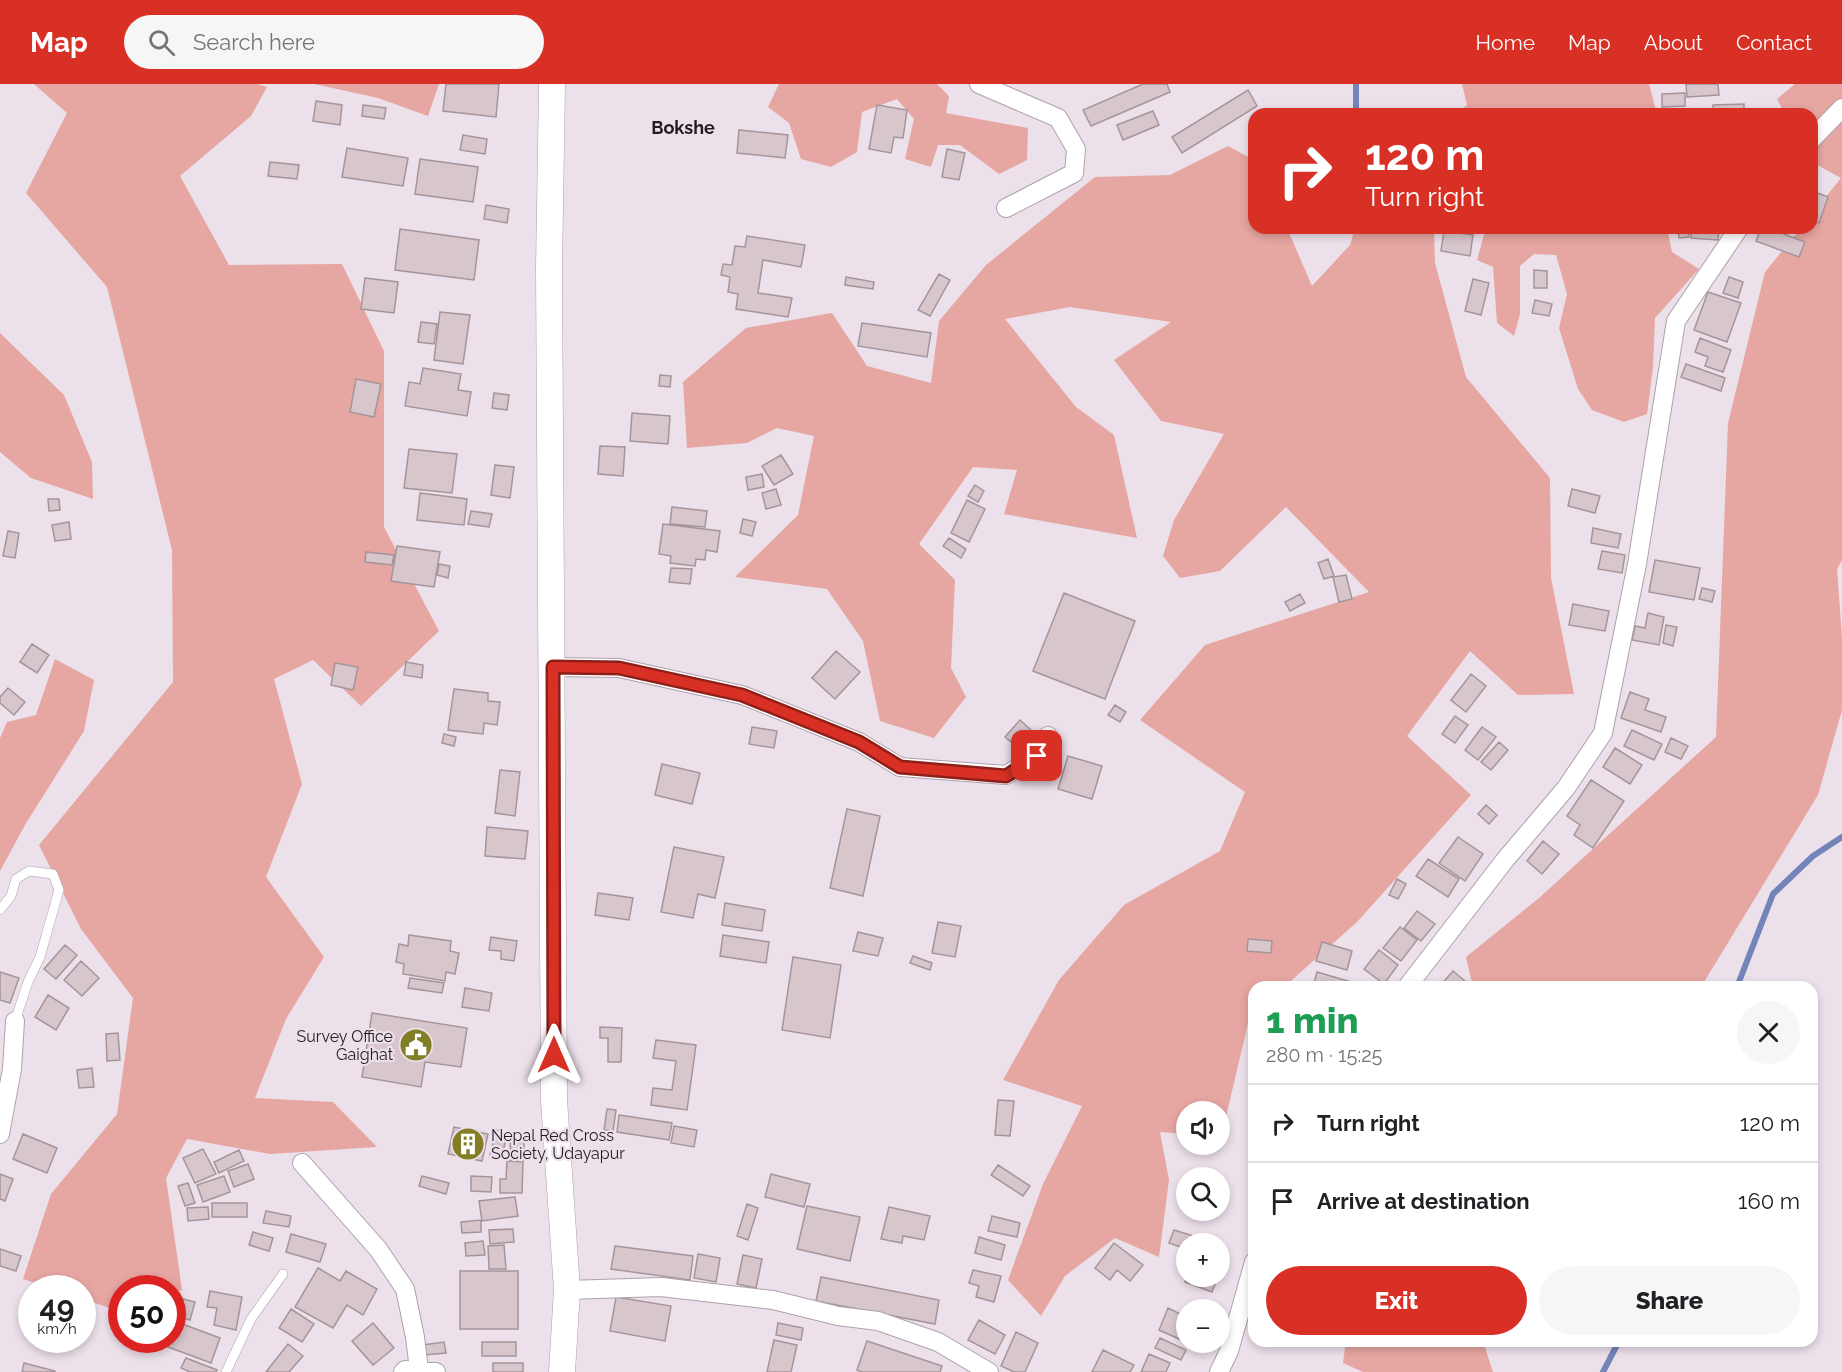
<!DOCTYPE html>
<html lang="en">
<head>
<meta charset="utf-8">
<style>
  :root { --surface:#fff; --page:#f6f6f6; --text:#202124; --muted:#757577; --line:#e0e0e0; --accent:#d93025 }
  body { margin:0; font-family:Raleway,sans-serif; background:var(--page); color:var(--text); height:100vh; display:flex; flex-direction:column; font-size:22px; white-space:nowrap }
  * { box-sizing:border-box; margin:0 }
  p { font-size:20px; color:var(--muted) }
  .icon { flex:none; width:33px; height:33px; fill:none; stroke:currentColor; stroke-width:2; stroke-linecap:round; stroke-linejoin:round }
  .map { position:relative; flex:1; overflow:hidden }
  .side { position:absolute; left:1248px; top:897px; width:570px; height:366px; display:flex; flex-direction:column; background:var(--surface); border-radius:18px; box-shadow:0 3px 9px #0003 }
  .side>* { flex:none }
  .banner { position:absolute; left:1248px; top:24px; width:570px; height:126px; border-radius:18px; box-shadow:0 3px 9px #0003; background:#d93025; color:#fff; overflow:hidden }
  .tools { position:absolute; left:1176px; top:1017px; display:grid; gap:12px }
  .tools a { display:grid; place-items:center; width:54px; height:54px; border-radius:50%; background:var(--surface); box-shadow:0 3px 9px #0003; font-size:30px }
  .speed { position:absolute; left:18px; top:1191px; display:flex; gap:12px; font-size:30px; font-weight:700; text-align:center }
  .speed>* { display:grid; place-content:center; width:78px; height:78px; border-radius:50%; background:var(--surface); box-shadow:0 3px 9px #0003; line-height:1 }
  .speed small { font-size:15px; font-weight:400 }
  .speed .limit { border:9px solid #d22; background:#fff; color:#111 }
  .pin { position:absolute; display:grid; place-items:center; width:51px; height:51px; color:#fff; margin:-26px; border-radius:12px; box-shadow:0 3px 9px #0006 }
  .me { position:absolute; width:66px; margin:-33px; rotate:0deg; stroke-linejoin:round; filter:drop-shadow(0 0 4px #0008) }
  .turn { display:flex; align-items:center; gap:21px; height:126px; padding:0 18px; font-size:27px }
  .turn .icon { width:78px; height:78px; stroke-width:2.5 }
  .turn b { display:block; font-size:42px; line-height:51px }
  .round { display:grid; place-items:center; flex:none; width:63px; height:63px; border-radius:32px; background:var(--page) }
  .headline { display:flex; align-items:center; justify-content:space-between; height:102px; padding:0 18px }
  h1 { font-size:36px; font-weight:800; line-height:45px; color:#1e9e55 }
  .cta { display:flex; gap:12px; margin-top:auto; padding:12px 18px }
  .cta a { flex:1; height:69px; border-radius:36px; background:var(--accent); color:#fff; font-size:24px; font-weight:800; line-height:69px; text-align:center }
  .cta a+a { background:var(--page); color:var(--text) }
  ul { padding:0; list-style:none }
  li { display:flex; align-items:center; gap:18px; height:78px; padding:0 18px; border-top:2px solid var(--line) }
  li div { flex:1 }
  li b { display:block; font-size:22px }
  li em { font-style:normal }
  header { display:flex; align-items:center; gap:36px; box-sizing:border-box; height:84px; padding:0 30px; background:var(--accent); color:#fff }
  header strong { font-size:28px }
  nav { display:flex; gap:33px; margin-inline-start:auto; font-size:21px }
  .search { width:420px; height:54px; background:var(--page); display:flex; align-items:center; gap:15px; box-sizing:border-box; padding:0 21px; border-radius:33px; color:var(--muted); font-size:22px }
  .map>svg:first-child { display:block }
</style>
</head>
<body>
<header>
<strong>Map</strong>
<div class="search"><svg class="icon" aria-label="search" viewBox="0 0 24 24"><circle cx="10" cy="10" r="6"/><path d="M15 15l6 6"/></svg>Search here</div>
<nav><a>Home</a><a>Map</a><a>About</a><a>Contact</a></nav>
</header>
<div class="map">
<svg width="1842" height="1288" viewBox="0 0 1842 1288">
  <rect width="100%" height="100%" fill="#ece0eb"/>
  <path fill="#e6a6a2" d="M34 0H257L267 3 251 32 180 92 229 181 342 180 384 267V443L439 547 361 622 313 576 274 595 302 700 266 793 324 873 286 935 255 1014 333 1018 377 1063 270 1070 187 1055 166 1094 182 1206 173 1209 172 1204H122L121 1221 110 1224 83 1215 82 1204H51L23 1195 51 1110 117 1030 133 914 81 845 39 761 173 598 172 466 107 203 26 109 67 29Z
    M314 0H439L428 32 378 14Z
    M779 0H937L949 12 946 29 1028 44 1027 76 999 90 960 61H938L931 83 905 75 914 35 897 15 862 28 857 68 831 83 801 75 789 39 768 23Z
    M1462 0H1649L1657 30H1456L1467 21Z
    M1795 0H1842V476L1837 485 1842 554V626L1818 711 1701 903H1473L1466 873 1539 814 1716 653 1728 339 1765 188 1801 144H1812V130L1841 94 1812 78V30H1785L1777 15Z
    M1228 62 1254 76V144H1287L1312 202 1350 161 1355 144H1434L1435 179 1466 293 1550 394 1551 494 1574 610 1518 611 1470 567 1407 652 1471 711 1357 838 1284 903H1254V930L1249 935 1221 1054H1220V1028H1186V1050L1160 1048 1169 1096 1159 1173 1115 1154 1065 1192 1041 1232 1008 1196 1043 1100 1082 1022 1003 996 1059 896 1124 821 1220 767 1245 708 1140 636 1205 561 1369 508 1286 423 1220 487 1180 494 1163 472 1174 436 1224 350 1161 337 1114 276 1171 238 1070 223 1005 235 1076 323 1114 351 1137 454 1004 430 1017 386 973 383 919 460 955 496 951 584 966 613 934 654 880 637 863 557 827 505 735 493 798 431 814 352 777 344 747 359 687 364 683 298 746 244 832 229 867 282 931 299 939 237 986 181 1095 93 1170 91Z
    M1486 144H1667L1672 168 1699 185 1655 234 1653 283 1647 330 1624 338 1592 326 1578 305 1559 244 1567 210 1556 171 1534 170 1520 182V230L1514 252 1497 239 1493 183 1477 176Z
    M0 249 64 311 92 378 93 415 31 394 0 368Z
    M55 575 94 596 84 647 25 741 0 787V654L7 638 36 631Z
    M1346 1257H1483L1493 1288H1363L1343 1279Z"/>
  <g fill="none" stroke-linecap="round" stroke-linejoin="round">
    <path stroke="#7384b8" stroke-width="6" d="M1356 0V30
      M1737 903 1773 810 1813 772 1842 753
      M1603 1288 1619 1257"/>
  </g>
  <path fill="#d7c6cc" stroke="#a5959a" stroke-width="1.5" d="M446 0H499L496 33 443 27Z
    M1143 0H1167L1170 8 1091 42 1083 26Z
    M1686 0H1718L1719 11 1687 13Z
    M1248 6 1257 22 1182 69 1172 53Z
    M1685 9V22L1662 23V10Z
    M316 17 342 21 340 41 313 37Z
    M1744 20V30H1713V21Z
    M363 21 386 24 384 35 362 32Z
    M877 21 907 26 903 54 894 53 891 69 869 65Z
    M1153 27 1159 41 1123 56 1117 41Z
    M739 46 788 51 785 74 737 69Z
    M463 51 487 55 485 70 460 66Z
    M347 64 408 74 403 102 342 93Z
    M947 65 965 69 959 96 942 93Z
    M420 75 478 83 473 118 415 110Z
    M270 78 299 81 297 95 268 92Z
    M1812 107 1828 113 1819 139 1812 136Z
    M486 121 509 125 507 139 484 135Z
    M1678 144H1687L1689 153 1679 154Z
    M1691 144H1719L1718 156 1691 154Z
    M1761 144H1768L1805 158 1799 173 1756 157Z
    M400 145 479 156 474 196 395 186Z
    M1444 147 1473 151 1470 172 1441 167Z
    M747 152 805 161 801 183 763 176 758 209 792 214 788 233 736 225 738 210 728 208 730 193 721 191 723 180 732 181 735 162 745 163Z
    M1534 186 1547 187V204H1534Z
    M939 190 950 196 930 232 918 226Z
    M846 193 874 198 873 205 845 201Z
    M1729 193 1743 198 1738 214 1723 209Z
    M365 194 398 198 394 229 361 225Z
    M1473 195 1489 199 1481 231 1465 227Z
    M1708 208 1741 219 1727 258 1694 246Z
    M1535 216 1552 220 1549 232 1532 229Z
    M440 228 470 231 463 280 434 276Z
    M421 238 437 240 434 260 418 258Z
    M862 239 931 249 927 273 858 262Z
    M1700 254 1731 266 1723 288 1705 282 1708 273 1695 268Z
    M1686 280 1725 294 1721 307 1681 293Z
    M423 284 461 290 458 306 471 308 467 332 405 322 409 298 420 300Z
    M660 291 671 292 670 303 659 302Z
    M356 295 381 300 374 333 350 328Z
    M494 309 509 311 507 326 492 324Z
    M632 329 670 332 668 360 630 357Z
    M600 362 625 363 623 392 598 390Z
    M409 365 457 370 452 409 404 404Z
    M781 371 793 390 774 401 762 382Z
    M495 381 514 383 510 414 491 411Z
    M762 390 764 403 748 406 746 393Z
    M975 401 984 407 978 418 968 412Z
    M776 405 781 421 766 425 762 409Z
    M1572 405 1600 412 1595 429 1568 422Z
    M420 409 467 415 464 441 417 436Z
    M48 415H59L60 426 49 427Z
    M967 416 985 425 969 458 951 449Z
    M672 423 707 427 705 443 670 440Z
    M471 427 492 430 489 443 468 440Z
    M743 435 756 438 752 452 740 449Z
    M69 438 71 455 55 457 52 441Z
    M663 440 720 447 717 468 706 466 705 476 696 475 695 482 670 479 671 472 659 470Z
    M1593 444 1621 450 1618 464 1591 459Z
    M8 447 19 449 15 474 3 472Z
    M949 454 966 465 961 474 943 462Z
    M397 462 440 468 434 503 391 497Z
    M1602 467 1625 471 1622 489 1598 485Z
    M366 468 394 471 392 481 365 478Z
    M1328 475 1334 492 1324 495 1318 479Z
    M1655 476 1700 484 1694 516 1649 508Z
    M439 480 450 482 448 494 437 491Z
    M671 484 692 485 690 500 669 498Z
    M1346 491 1352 515 1339 518 1333 493Z
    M1702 504 1715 507 1712 518 1699 515Z
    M1064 509 1135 537 1105 615 1033 587Z
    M1300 510 1305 519 1290 527 1285 518Z
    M1573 520 1609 527 1605 547 1569 541Z
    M1648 529 1664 533 1659 561 1632 556 1635 542 1645 544Z
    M1666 541 1677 543 1673 562 1663 559Z
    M32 560 49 571 37 589 20 578Z
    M836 567 860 588 835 615 812 594Z
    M406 578 423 581 422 594 404 591Z
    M335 579 358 583 353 606 331 601Z
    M1471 590 1486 602 1466 628 1451 616Z
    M8 604 25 618 14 631 0 619V613Z
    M454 605 488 609V617L500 618 497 641 484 639 483 650 448 646Z
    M1630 608 1649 615 1645 626 1666 633 1661 648 1621 634Z
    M1115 621 1126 628 1120 638 1108 631Z
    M1455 632 1468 641 1455 659 1442 650Z
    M1020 636 1032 647 1017 663 1005 653Z
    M752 643 777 647 774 664 749 660Z
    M1482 643 1496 653 1478 676 1465 666Z
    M1632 646 1662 660 1654 676 1624 662Z
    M444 650 456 653 454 662 442 659Z
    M1671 654 1688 662 1681 675 1665 668Z
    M1499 658 1508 666 1491 686 1481 678Z
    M1615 664 1642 681 1630 700 1603 683Z
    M1068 672 1102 682 1092 715 1058 705Z
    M662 680 700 689 692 720 655 711Z
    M500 686 520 688 515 732 495 729Z
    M1591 696 1624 717 1593 764 1574 751 1580 741 1567 732Z
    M1486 721 1497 731 1489 740 1478 730Z
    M847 725 880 732 863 812 830 804Z
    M487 743 528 747 525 775 485 772Z
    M1458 753 1483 770 1465 797 1439 779Z
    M1543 757 1559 770 1542 790 1527 777Z
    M674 763 724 773 715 814 698 810 693 834 661 828Z
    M1428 775 1459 795 1448 813 1416 792Z
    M1397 795 1406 800 1398 815 1389 811Z
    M598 809 633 814 629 836 595 831Z
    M725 819 765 826 762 847 722 841Z
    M1417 827 1435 840 1421 857 1404 844Z
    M938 838 961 842 955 873 932 869Z
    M1400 843 1417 856 1401 877 1383 864Z
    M858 848 883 854 878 872 853 867Z
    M409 851 451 857 450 867 459 869 455 890 446 888 445 897 403 890 404 880 396 878 399 860 408 862Z
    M723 851 769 858 766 879 720 872Z
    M491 853 517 857 514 877 501 875V867L489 866Z
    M1248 855 1272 857 1271 869 1247 867Z
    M1322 858 1352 867 1347 886 1316 877Z
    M65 861 77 871 56 895 44 885Z
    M1379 866 1398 881 1384 900 1364 885Z
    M913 872 932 879 930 886 910 879Z
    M793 873 841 881 830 954 782 946Z
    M81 877 99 894 82 912 64 896Z
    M1453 887 1472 903H1439Z
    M0 888 19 894 10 919 0 916Z
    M1317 888 1365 902V903H1313Z
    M410 894 444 899 442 909 408 904Z
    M465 904 492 909 489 927 462 923Z
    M48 911 69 924 56 946 35 933Z
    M372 929 467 944 461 983 425 978 421 1003 362 993Z
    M600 943 622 944 621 978H608V954H600Z
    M118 949 120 976 107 977 106 950Z
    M656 956 696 961 687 1026 651 1021 653 1004 672 1006 676 977 653 974Z
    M92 984 94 1003 79 1004 77 986Z
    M998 1016 1014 1017 1010 1052 995 1051Z
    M607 1025 616 1026 613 1047 604 1046Z
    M619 1031 672 1039 669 1056 617 1048Z
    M674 1042 697 1046 694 1063 671 1059Z
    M454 1043 488 1050 482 1077 448 1070Z
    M496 1046 507 1049 502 1074 490 1071Z
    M23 1050 57 1064 47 1089 13 1075Z
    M510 1056H524V1076H511Z
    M203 1065 216 1090 195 1099 183 1074Z
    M239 1066 244 1077 219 1089 214 1078Z
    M507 1077 523 1078 522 1109H500V1095H506Z
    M248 1080 254 1095 234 1103 228 1087Z
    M998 1081 1030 1102 1023 1112 991 1091Z
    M0 1090 13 1095 5 1117 0 1115Z
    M771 1090 810 1100 804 1123 765 1113Z
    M224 1092 230 1108 203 1118 197 1101Z
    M422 1092 449 1099 446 1110 419 1102Z
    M471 1092 492 1093 491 1108 471 1107Z
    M188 1099 195 1119 185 1122 178 1102Z
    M515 1113 518 1132 482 1137 479 1117Z
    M212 1119H247V1133H212Z
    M747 1120 758 1124 748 1156 737 1152Z
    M807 1122 860 1133 850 1177 797 1165Z
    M208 1123 209 1135 188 1137 187 1124Z
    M889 1123 930 1132 924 1156 903 1152 902 1159 881 1155Z
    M266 1127 291 1132 289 1143 263 1139Z
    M992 1132 1020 1139 1017 1153 988 1147Z
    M481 1136V1148L462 1149 461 1138Z
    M513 1145 514 1158 490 1160 489 1146Z
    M1174 1146 1200 1154 1198 1160H1186V1165L1169 1159Z
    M253 1148 273 1154 269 1167 249 1161Z
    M291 1150 326 1160 320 1178 286 1168Z
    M979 1153 1005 1161 1001 1176 975 1169Z
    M483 1157 485 1171 466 1172 465 1159Z
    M1114 1159 1143 1181 1130 1197 1117 1186 1110 1196 1095 1184Z
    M504 1161 506 1185H489L488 1162Z
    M615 1162 693 1172 690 1196 611 1185Z
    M0 1165 21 1172 16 1187 0 1182Z
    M698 1170 720 1174 716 1198 694 1194Z
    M743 1171 762 1175 756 1204 737 1200Z
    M318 1184 340 1197 346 1187 377 1205 363 1231 347 1221 333 1244 295 1223Z
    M973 1186 1001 1192 994 1218 976 1213 979 1202 969 1199Z
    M460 1187H518V1245H460Z
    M1187 1192H1218L1212 1208 1185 1198Z
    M821 1193 939 1216 935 1240 816 1217Z
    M210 1207 242 1213 236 1246 214 1241 217 1224 207 1223Z
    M172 1212 195 1218 190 1236 172 1231Z
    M616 1213 671 1222 665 1257 610 1247Z
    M1168 1224 1186 1233V1258L1159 1246Z
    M291 1225 314 1240 302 1258 279 1244Z
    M979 1236 1005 1251 995 1270 968 1256Z
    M177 1238 220 1254 211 1279 168 1263 170 1256H172Z
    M373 1239 394 1264 373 1281 352 1257Z
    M778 1239 803 1244 801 1256 776 1251Z
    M1016 1248 1038 1259 1025 1288H1014L1001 1282Z
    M1160 1254 1186 1266 1181 1276 1155 1264Z
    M774 1256 797 1261 791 1288H767Z
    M867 1257 942 1282 940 1288H862L857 1286Z
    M444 1258 446 1269 424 1271 423 1261Z
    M482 1258H516V1272H482Z
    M288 1260 303 1272 289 1288H266Z
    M1103 1266 1134 1281 1130 1288H1092Z
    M1149 1270 1170 1279 1166 1288H1141Z
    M186 1274 217 1286 216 1288H190L181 1284Z
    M24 1279 55 1287V1288H22Z
    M493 1279H523V1288H493Z"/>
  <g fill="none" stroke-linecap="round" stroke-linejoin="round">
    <defs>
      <path id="lane" d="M0 826 11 812 16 795 29 787 53 790 59 806 40 873 28 898 15 937
        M226 1288 251 1235 283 1190"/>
      <path id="street" d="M979 0 1058 34 1076 65 1074 89 1006 124
        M1812 55 1842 24
        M553 583 619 584 742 611 859 658 900 683 1006 691 1037 672 1048 652
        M1407 903 1505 776 1566 704 1603 649 1637 480 1676 237 1739 144
        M0 1050 12 985 15 937
        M302 1079 378 1165 405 1205 415 1253 419 1286
        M567 1206 661 1203 773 1216 838 1232 878 1237 938 1258 989 1288
        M403 1288 405 1286 436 1288
        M1219 1288 1229 1267 1254 1178"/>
      <path id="secondary" d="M552 0 549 184 554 1016 567 1206 562 1288"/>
    </defs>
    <use href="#lane" stroke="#ada1ac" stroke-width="10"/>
    <use href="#street" stroke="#ada1ac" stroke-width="20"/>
    <use href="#secondary" stroke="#ada1ac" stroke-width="27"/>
    <use href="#lane" stroke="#fff" stroke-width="9"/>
    <use href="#street" stroke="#fff" stroke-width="18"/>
    <use href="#secondary" stroke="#fff" stroke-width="26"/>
  </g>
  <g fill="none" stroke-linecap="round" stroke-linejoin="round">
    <defs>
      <path id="route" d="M554 971 553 583 619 584 742 611 859 658 900 683 1006 692 1037 672"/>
    </defs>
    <use href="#route" stroke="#8d1f18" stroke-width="15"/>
    <use href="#route" stroke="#d93025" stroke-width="10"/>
  </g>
  <defs>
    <symbol id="civic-disc" viewBox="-11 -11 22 22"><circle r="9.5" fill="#817e26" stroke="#ece0eb"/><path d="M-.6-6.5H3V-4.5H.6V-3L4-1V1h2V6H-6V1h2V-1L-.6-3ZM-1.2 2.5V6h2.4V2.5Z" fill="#fff"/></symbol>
    <symbol id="building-disc" viewBox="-11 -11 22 22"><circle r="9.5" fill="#817e26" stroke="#ece0eb"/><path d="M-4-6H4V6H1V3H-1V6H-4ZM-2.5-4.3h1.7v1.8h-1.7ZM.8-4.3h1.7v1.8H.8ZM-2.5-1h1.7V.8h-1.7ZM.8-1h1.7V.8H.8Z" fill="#fff"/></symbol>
  </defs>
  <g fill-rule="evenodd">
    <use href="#civic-disc" x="397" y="942" width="38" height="38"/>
    <use href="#building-disc" x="449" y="1041" width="38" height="38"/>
  </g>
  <g text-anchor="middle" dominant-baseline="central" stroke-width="4.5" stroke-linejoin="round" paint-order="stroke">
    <g font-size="16" fill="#211c21" stroke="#ece0eb" text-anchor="end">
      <text x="393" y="952">Survey Office<tspan x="393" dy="18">Gaighat</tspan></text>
      <text x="491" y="1051" text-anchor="start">Nepal Red Cross<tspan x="491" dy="18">Society, Udayapur</tspan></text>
    </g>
    <g font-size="18" font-weight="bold" fill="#211c21" stroke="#ece0eb">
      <text x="683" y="43">Bokshe</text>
    </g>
  </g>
</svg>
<div class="tools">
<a><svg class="icon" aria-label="sound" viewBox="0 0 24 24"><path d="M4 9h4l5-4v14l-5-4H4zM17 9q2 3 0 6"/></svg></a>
<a><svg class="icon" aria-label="search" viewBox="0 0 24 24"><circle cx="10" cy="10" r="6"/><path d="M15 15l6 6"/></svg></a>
<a>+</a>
<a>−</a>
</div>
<div class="speed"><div>49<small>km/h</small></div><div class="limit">50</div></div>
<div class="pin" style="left:1037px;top:672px;background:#d93025"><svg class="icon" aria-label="arrive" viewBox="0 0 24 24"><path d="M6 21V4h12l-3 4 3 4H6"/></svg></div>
<svg class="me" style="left:554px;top:971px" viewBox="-20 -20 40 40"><path d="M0-17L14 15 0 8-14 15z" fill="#d93025" stroke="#fff" stroke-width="4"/></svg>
<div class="banner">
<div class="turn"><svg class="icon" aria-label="right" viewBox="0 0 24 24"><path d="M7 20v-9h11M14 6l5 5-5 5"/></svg><div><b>120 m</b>Turn right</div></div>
</div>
<section class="side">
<div class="headline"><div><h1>1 min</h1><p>280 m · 15:25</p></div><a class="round"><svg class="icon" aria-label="close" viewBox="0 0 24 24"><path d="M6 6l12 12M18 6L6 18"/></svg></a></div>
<ul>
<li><svg class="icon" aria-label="right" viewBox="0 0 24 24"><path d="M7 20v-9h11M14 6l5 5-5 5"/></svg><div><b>Turn right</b></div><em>120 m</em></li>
<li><svg class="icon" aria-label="arrive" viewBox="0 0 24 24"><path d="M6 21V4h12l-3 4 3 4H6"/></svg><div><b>Arrive at destination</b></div><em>160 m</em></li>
</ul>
<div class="cta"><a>Exit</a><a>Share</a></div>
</section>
</div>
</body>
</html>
